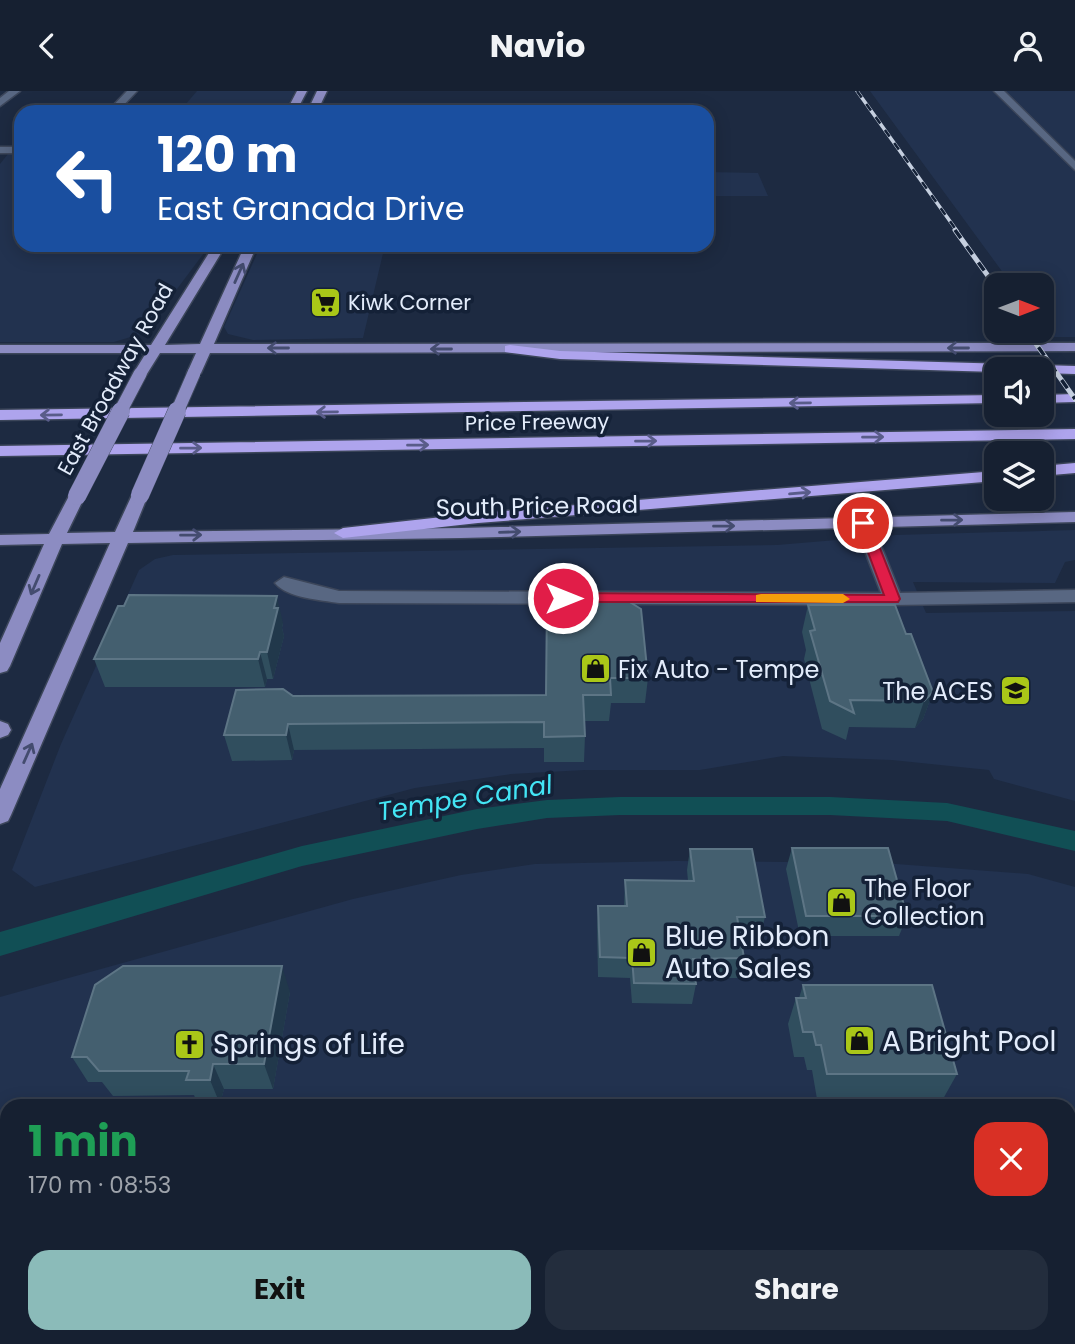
<!DOCTYPE html>
<html lang="en">
<head>
<meta charset="utf-8">
<style>
  :root { --surface:#162031; --page:#232d3d; --text:#f1f3f6; --muted:#9ea3ab; --line:#353e4d; --accent:#8bbbb9 }
  body { margin:0; font-family:Poppins,sans-serif; background:var(--page); color:var(--text); height:100vh; display:flex; flex-direction:column; font-size:26px; white-space:nowrap }
  * { box-sizing:border-box; margin:0 }
  p { font-size:23px; color:var(--muted) }
  .icon { flex:none; width:38px; height:38px; fill:none; stroke:currentColor; stroke-width:2; stroke-linecap:round; stroke-linejoin:round }
  .map { position:relative; flex:1; overflow:hidden }
  .sheet { position:absolute; left:0px; top:1008px; width:1076px; height:245px; display:flex; flex-direction:column; background:var(--surface); border-radius:21px 21px 0 0; box-shadow:0 4px 18px #0003,0 0 0 2px var(--line) }
  .sheet>* { flex:none }
  .hud { position:absolute; left:14px; top:14px; width:700px; height:147px; border-radius:21px; box-shadow:0 4px 18px #0003,0 0 0 2px var(--line); background:#1a4fa0; color:#fff; overflow:hidden }
  .needle { width:46px; rotate:90deg }
  .buttons { position:absolute; left:984px; top:182px; display:grid; gap:14px }
  .buttons a { display:grid; place-items:center; width:70px; height:70px; border-radius:14px; background:var(--surface); box-shadow:0 4px 18px #0003,0 0 0 2px var(--line); font-size:35px }
  .pin { position:absolute; display:grid; place-items:center; width:60px; height:60px; color:#fff; margin:-30px; border:4px solid #fff; border-radius:50%; box-shadow:0 2px 7px #0007 }
  .me { position:absolute; width:77px; margin:-38px; rotate:90deg; stroke-linejoin:round; filter:drop-shadow(0 0 5px #0008) }
  .turn { display:flex; align-items:center; gap:24px; height:147px; padding:0 28px; font-size:32px }
  .turn .icon { width:91px; height:91px; stroke-width:2.5 }
  .turn b { display:block; font-size:49px; line-height:60px }
  .round { display:grid; place-items:center; flex:none; width:74px; height:74px; border-radius:21px; background:var(--page) }
  .head { display:flex; align-items:center; justify-content:space-between; height:119px; padding:0 28px }
  h1 { font-size:42px; font-weight:700; line-height:52px; color:#1e9e55 }
  .button { display:flex; gap:14px; margin-top:auto; padding:14px 28px }
  .button a { flex:1; height:80px; border-radius:21px; background:var(--accent); color:#111; font-size:28px; font-weight:700; line-height:80px; text-align:center }
  .button a+a { background:var(--page); color:var(--text) }
  header { display:flex; justify-content:space-between; align-items:center; height:91px; padding:0 28px; background:var(--surface); font-size:32px; font-weight:700 }
  .map>svg:first-child { display:block }
</style>
</head>
<body>
<header><svg class="icon" aria-label="back" viewBox="0 0 24 24"><path d="M15 5l-7 7 7 7"/></svg>Navio<svg class="icon" aria-label="person" viewBox="0 0 24 24"><circle cx="12" cy="8" r="4"/><path d="M4 21q1-7 8-7t8 7"/></svg></header>
<div class="map">
<svg width="1075" height="1253" viewBox="0 0 1075 1253">
  <rect width="100%" height="100%" fill="#1d2a41"/>
  <path fill="#22324f" fill-rule="evenodd" d="M197 0H295L284 21H179Z
    M870 0H1075V246H1049L1041 235V194H1012Z
    M8 63H21V154H210L144 242 114 251H0V73Z
    M707 81 758 82 768 105H707Z
    M261 154H385L363 247 253 249 228 243 224 236Z
    M1075 439V469L1065 471 1055 492 913 491 926 522 1075 520V710L994 688 989 679 892 669 783 665 700 679H585L511 683 415 697 35 796 12 779 61 653 139 479 155 468 173 464 777 454 896 444Z
    M676 770 883 772 1028 783 1075 796V1253H0V906L353 808 461 784 535 773ZM7 1015H1069V1246H7Z"/>
  <g fill="none" stroke-linecap="round" stroke-linejoin="round">
    <path fill="#114f55" fill-rule="evenodd" d="M620 706H830L947 712 1075 740V760L947 730 830 724H620L547 727 477 738 302 775 0 865V841L302 755 477 718 547 709Z"/>
    <defs>
      <path id="minor" d="M9 0H20L0 15V7Z
        M127 0H137L117 21H107Z
        M994 0H1004L1075 70V79Z
        M0 56H21V62H0Z
        M863 427 872 432 900 502 1075 499V511L893 514 339 512C321 509 287 507 275 492L284 486 339 500 881 502 854 432Z
        M721 1246H753L754 1253H722Z"/>
      <path id="major" d="M297 0H307L296 21H286Z
        M317 0H327L317 21H307Z
        M214 154H226L165 254 200 253 245 154H257L214 253 1075 252V260L210 262 201 282 194 286 187 282 196 262H160L145 286 140 287 133 283 146 262H0V254H151Z
        M140 399 148 404 133 441 461 437 1075 421V431L461 447 128 452 11 724 8 730 0 733V698L110 452 62 453 10 575 7 580 0 582V552L44 453 0 454V444L49 443 69 405 77 400 85 405 67 442 115 441 132 404Z
        M0 630 8 633 11 639 8 644 0 647Z"/>
      <path id="highway" d="M510 254 560 260 1075 275V283L1041 282V278H996V281L560 268 505 261V255Z
        M1075 303V311L1041 312V304Z
        M996 304V312L0 329V319Z
        M1075 338V348L0 365V355Z
        M1075 372V382L1041 385V375Z
        M996 380V390L478 432 343 447 334 442 343 437 478 422Z"/>
    </defs>
    <use href="#minor" stroke="#3c465a" stroke-width="3"/>
    <use href="#major" stroke="#3c465a" stroke-width="3"/>
    <use href="#highway" stroke="#3c465a" stroke-width="3"/>
    <use href="#minor" fill="#586782" fill-rule="evenodd"/>
    <use href="#major" fill="#8c8cc2" fill-rule="evenodd"/>
    <use href="#highway" fill="#aea4ed" fill-rule="evenodd"/>
    <defs>
      <path id="rail-far1" d="M857 0 957 140"/>
      <path id="rail" d="M955 139 996 196
        M1027 240 1075 308"/>
    </defs>
    <use href="#rail-far1" stroke="#c5cfdf" stroke-width="3.5"/>
    <use href="#rail" stroke="#c5cfdf" stroke-width="5"/>
    <use href="#rail-far1" stroke="#142137" stroke-width="2.5" stroke-dasharray="8" stroke-linecap="butt"/>
    <use href="#rail" stroke="#142137" stroke-width="3.5" stroke-dasharray="10" stroke-linecap="butt"/>
    <defs>
      <path id="major-bridge-far1" d="M120 321 140 283
        M177 321 194 282"/>
      <path id="major-bridge" d="M140 404 177 320
        M77 405 121 320"/>
    </defs>
    <use href="#major-bridge-far1" stroke="#3c465a" stroke-width="15" stroke-linecap="butt"/>
    <use href="#major-bridge" stroke="#3c465a" stroke-width="19" stroke-linecap="butt"/>
    <use href="#major-bridge-far1" stroke="#8c8cc2" stroke-width="13"/>
    <use href="#major-bridge" stroke="#8c8cc2" stroke-width="18"/>
  </g>
  <path fill="#304e5e" d="M547 510 648 587 645 612H611L609 630H584L585 645 584 671H544V657L294 659 292 669 232 670 224 644 293 605 546 604Z
    M808 514 906 543 933 601 923 628 915 637 849 636 846 649 822 638 804 568 806 559 802 541Z
    M283 532 282 537 284 545 273 588H267L265 596H105L94 568Z
    M792 757 907 825 899 845H800L786 778Z
    M690 758 765 826 760 846H740L744 867 739 887H695L696 893 692 913 632 912 630 887 598 886 597 836 598 815H624L625 789 688 790 687 779Z
    M803 894 957 983 943 1008H817L812 979H807L804 966H794L788 933 796 907H799Z
    M290 901 273 998H224L220 1013 198 1014 194 1004 113 1005 102 991H88L72 966Z
    M1069 1097H1075V1209H1069Z
    M826 1246H926L928 1253H827Z"/>
  <path fill="#21384b" d="M277 505 283 532 282 537 284 545 273 588 267 561 274 517Z
    M260 561 267 588 265 596 258 568Z
    M933 601 923 628 915 637 924 610Z
    M288 633 294 659 292 669 286 644Z
    M282 875 290 901 273 998 264 973Z
    M213 973 224 998 220 1013 210 989Z
    M2 1168 7 1174V1235L1 1253H0V1174Z"/>
  <path fill="#445f6f" stroke="#5d7585" stroke-width="2" d="M129 504 277 505 274 517H278L267 561H260L258 568H94L118 515H124Z
    M547 510H628L641 518 648 587H610L611 604H583L585 645 544 646V631L288 633 286 644H224L236 599 283 598 293 605 546 604Z
    M808 514H895L906 543H911L933 601 924 610 850 609 854 622 830 610 810 540 815 539Z
    M792 757H888L907 825H806Z
    M690 758H752L765 826H737L744 867 693 868 696 893 634 892 632 867 600 866 598 815H627L625 789 694 790Z
    M123 875H282L264 973H213L210 989H186L189 980H99L87 966H72L95 894Z
    M803 894H932L957 983H827L821 954H816L813 941H803L796 907H806Z
    M1069 1097H1075V1194H1069Z
    M841 1246H926L928 1253H842Z"/>
  <defs><path id="oneway-shaft" d="M-6 0H5M1.5-3L5.5 0L1.5 3" fill="none" stroke-width="1.6" stroke-linecap="round" stroke-linejoin="round" transform="scale(1.75)"/></defs>
  <g stroke="#444c6f">
    <use href="#oneway-shaft" transform="translate(239 182) rotate(-66)"/>
    <use href="#oneway-shaft" transform="translate(278 257) rotate(-180)"/>
    <use href="#oneway-shaft" transform="translate(958 257) rotate(180)"/>
    <use href="#oneway-shaft" transform="translate(441 258) rotate(-180)"/>
    <use href="#oneway-shaft" transform="translate(952 429) rotate(-1)"/>
    <use href="#oneway-shaft" transform="translate(724 435) rotate(-1)"/>
    <use href="#oneway-shaft" transform="translate(510 441) rotate(-2)"/>
    <use href="#oneway-shaft" transform="translate(191 444) rotate(-1)"/>
    <use href="#oneway-shaft" transform="translate(35 494) rotate(113)"/>
    <use href="#oneway-shaft" transform="translate(28 662) rotate(-66)"/>
  </g>
  <g stroke="#595c89">
    <use href="#oneway-shaft" transform="translate(800 312) rotate(179)"/>
    <use href="#oneway-shaft" transform="translate(327 321) rotate(179)"/>
    <use href="#oneway-shaft" transform="translate(51 324) rotate(179)"/>
    <use href="#oneway-shaft" transform="translate(873 346) rotate(-1)"/>
    <use href="#oneway-shaft" transform="translate(646 350) rotate(-1)"/>
    <use href="#oneway-shaft" transform="translate(418 354) rotate(-1)"/>
    <use href="#oneway-shaft" transform="translate(191 357) rotate(-1)"/>
    <use href="#oneway-shaft" transform="translate(800 402) rotate(-5)"/>
  </g>
  <path fill="#e11d48" stroke="#92132f" stroke-width="2" d="M863 428 870 432 900 508 898 511H563L556 507 563 502 884 504 857 432Z"/>
  <path fill="#f59e0b" d="M761 503H843L850 508 843 512 756 511V504Z"/>
  <defs>
    <symbol id="supermarket-square" viewBox="-11 -11 22 22"><rect x="-9" y="-9" width="18" height="18" rx="4" fill="#aac718" stroke="#142137"/><path d="M-6-5.5h2.5l.6 2H6L4.5 2H-2.5L-4.4-4H-6ZM-1.5 3.2a1.3 1.3 0 1 0 .1 0ZM3 3.2a1.3 1.3 0 1 0 .1 0Z" fill="#111"/></symbol>
    <symbol id="shop-square" viewBox="-11 -11 22 22"><rect x="-9" y="-9" width="18" height="18" rx="4" fill="#aac718" stroke="#142137"/><path d="M-5-2.5h2.3a2.7 3.5 0 0 1 5.4 0H5L5.5 6h-11ZM-1.5-2.5h3a1.5 2.3 0 0 0-3 0Z" fill="#111"/></symbol>
    <symbol id="school-square" viewBox="-11 -11 22 22"><rect x="-9" y="-9" width="18" height="18" rx="4" fill="#aac718" stroke="#142137"/><path d="M0-5L7-2L0 1L-7-2ZM-4 1L0 2.5L4 1V4Q0 6-4 4Z" fill="#111"/></symbol>
    <symbol id="church-square" viewBox="-11 -11 22 22"><rect x="-9" y="-9" width="18" height="18" rx="4" fill="#aac718" stroke="#142137"/><path d="M-1.2-6h2.4v3.5h3.3v2.4h-3.3V6h-2.4V-.1h-3.3v-2.4h3.3Z" fill="#111"/></symbol>
  </defs>
  <g fill-rule="evenodd">
    <use href="#supermarket-square" x="308" y="194" width="35" height="35"/>
    <use href="#shop-square" x="578" y="560" width="35" height="35"/>
    <use href="#school-square" x="998" y="582" width="35" height="35"/>
    <use href="#shop-square" x="824" y="794" width="35" height="35"/>
    <use href="#shop-square" x="624" y="844" width="35" height="35"/>
    <use href="#shop-square" x="842" y="932" width="35" height="35"/>
    <use href="#church-square" x="172" y="936" width="35" height="35"/>
  </g>
  <g text-anchor="middle" dominant-baseline="central" stroke-width="7" stroke-linejoin="round" paint-order="stroke">
    <g font-size="21" fill="#e3ecfb" stroke="#142137" text-anchor="start">
      <text x="348" y="211">Kiwk Corner</text>
    </g>
    <g font-size="21" fill="#e3ecfb" stroke="#142137">
      <text transform="translate(115 288) rotate(-61)">East Broadway Road</text>
      <text transform="translate(537 331) rotate(-1)">Price Freeway</text>
    </g>
    <g font-size="24" fill="#e3ecfb" stroke="#142137">
      <text transform="translate(537 415) rotate(-1)">South Price Road</text>
    </g>
    <g font-size="24" fill="#e3ecfb" stroke="#142137" text-anchor="start">
      <text x="618" y="578">Fix Auto - Tempe</text>
      <text x="993" y="600" text-anchor="end">The ACES</text>
      <text x="864" y="797">The Floor<tspan x="864" dy="28">Collection</tspan></text>
    </g>
    <g font-size="26" font-style="italic" fill="#43e5f5" stroke="#142137">
      <text transform="translate(465 707) rotate(-9)">Tempe Canal</text>
    </g>
    <g font-size="28" fill="#e3ecfb" stroke="#142137" text-anchor="start">
      <text x="665" y="845">Blue Ribbon<tspan x="665" dy="32">Auto Sales</tspan></text>
      <text x="882" y="950">A Bright Pool</text>
      <text x="213" y="953">Springs of Life</text>
    </g>
  </g>
</svg>
<div class="buttons">
<a><svg class="needle" viewBox="-14 -14 28 28"><path d="M0-13l5 13h-10z" fill="#e53935"/><path d="M0 13l5-13h-10z" fill="#9ea3ab"/></svg></a>
<a><svg class="icon" aria-label="sound" viewBox="0 0 24 24"><path d="M4 9h4l5-4v14l-5-4H4zM17 9q2 3 0 6"/></svg></a>
<a><svg class="icon" aria-label="layers" viewBox="0 0 24 24"><path d="M12 4l9 5-9 5-9-5zM3 14l9 5 9-5"/></svg></a>
</div>
<div class="pin" style="left:863px;top:432px;background:#d93025"><svg class="icon" aria-label="arrive" viewBox="0 0 24 24"><path d="M6 21V4h12l-3 4 3 4H6"/></svg></div>
<svg class="me" style="left:563px;top:507px" viewBox="-20 -20 40 40"><circle r="17" fill="#e11d48" stroke="#fff" stroke-width="3"/><path d="M0-11L8 9 0 5-8 9z" fill="#fff"/></svg>
<div class="hud">
<div class="turn"><svg class="icon" aria-label="left" viewBox="0 0 24 24"><path d="M17 20v-9H6M10 6l-5 5 5 5"/></svg><div><b>120 m</b>East Granada Drive</div></div>
</div>
<section class="sheet">
<div class="head"><div><h1>1 min</h1><p>170 m · 08:53</p></div><a class="round" style="background:#d93025;color:#fff"><svg class="icon" aria-label="close" viewBox="0 0 24 24"><path d="M6 6l12 12M18 6L6 18"/></svg></a></div>
<div class="button"><a>Exit</a><a>Share</a></div>
</section>
</div>
</body>
</html>
